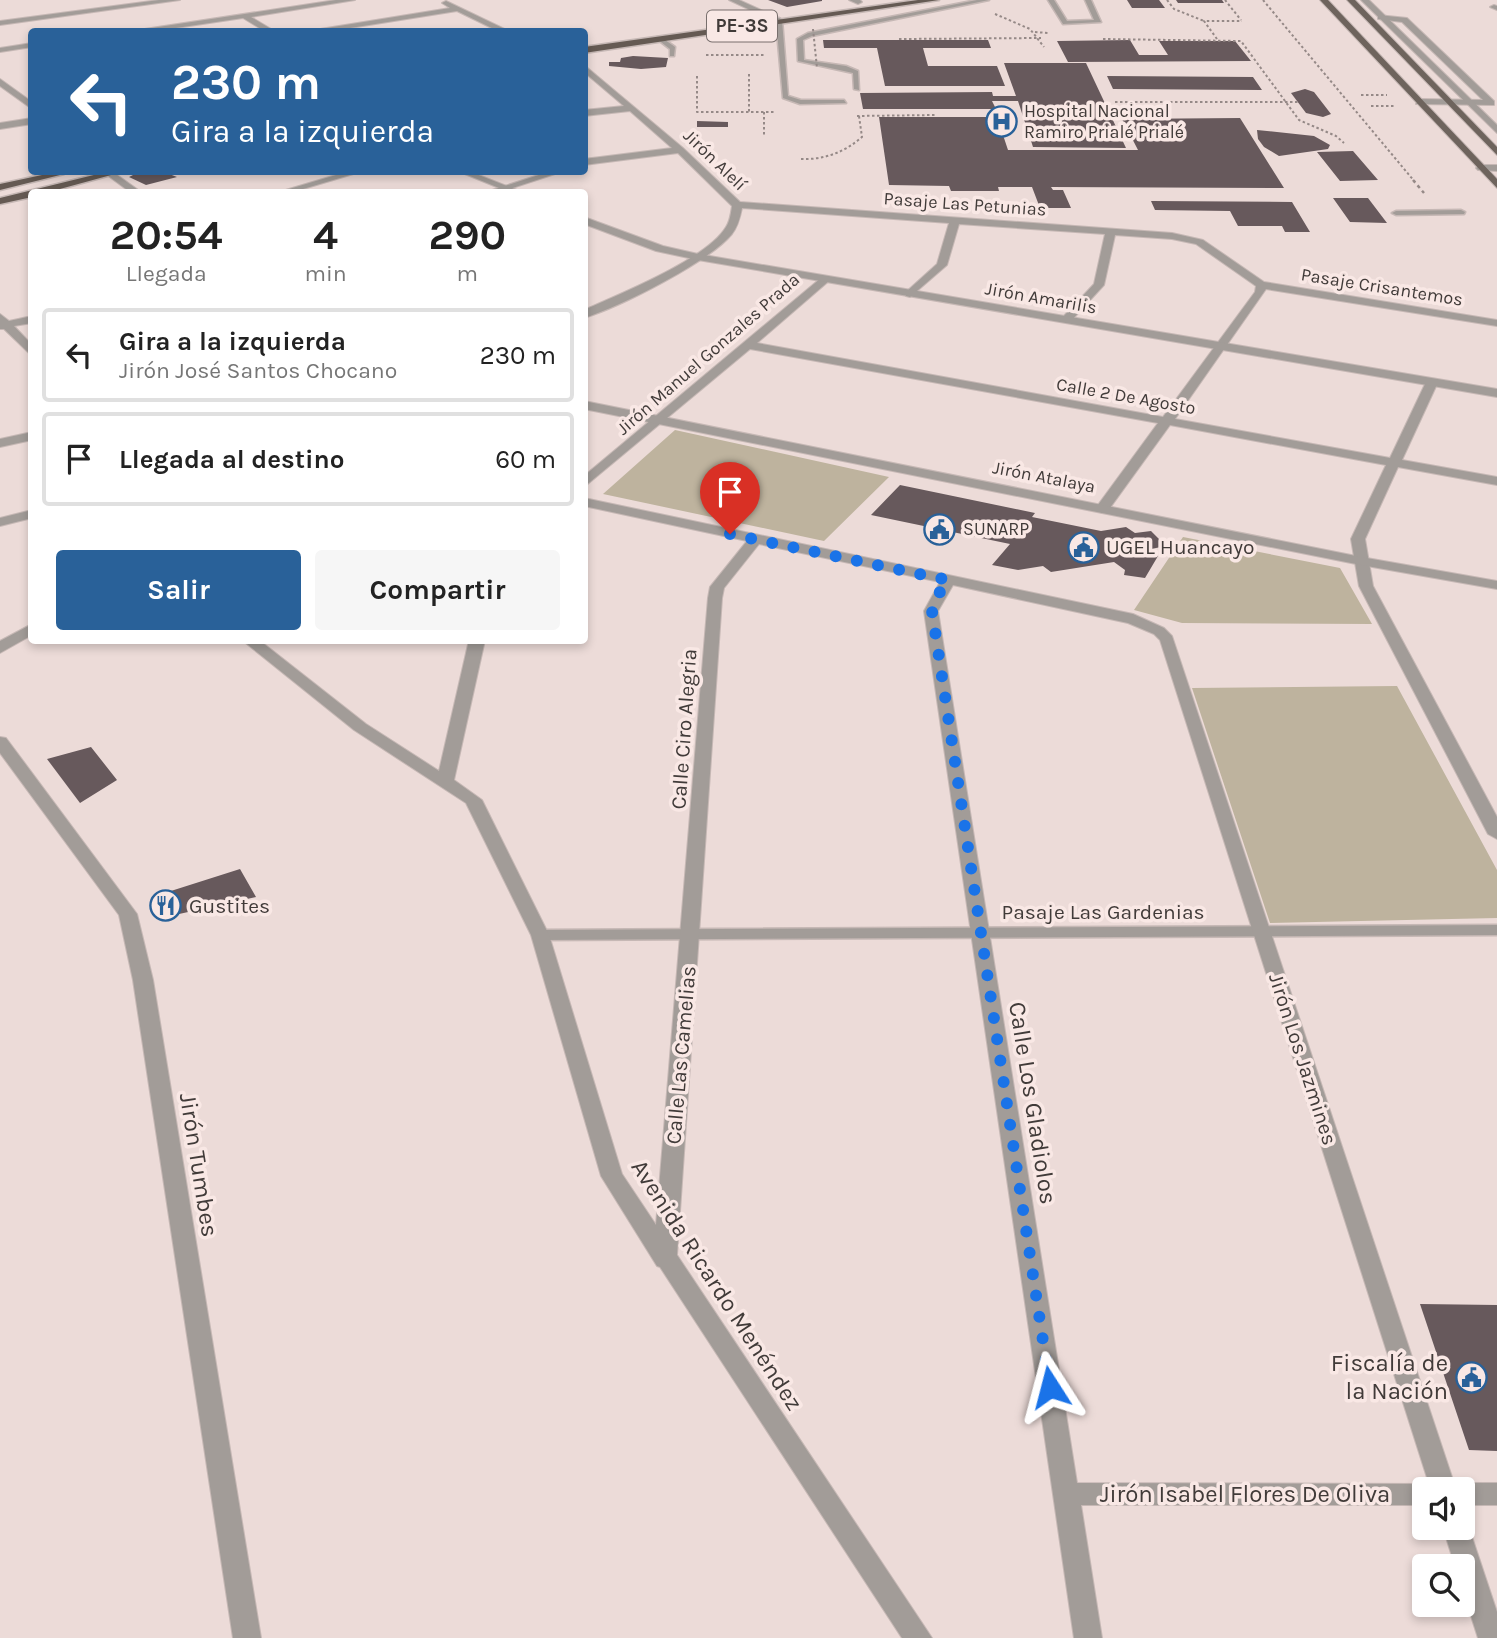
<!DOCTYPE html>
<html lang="es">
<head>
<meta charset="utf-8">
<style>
  :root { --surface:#fff; --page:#f6f6f6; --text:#222; --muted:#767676; --line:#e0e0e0; --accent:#296199 }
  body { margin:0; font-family:Karla,sans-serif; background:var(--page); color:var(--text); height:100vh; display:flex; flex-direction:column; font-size:26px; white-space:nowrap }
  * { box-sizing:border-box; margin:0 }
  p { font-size:23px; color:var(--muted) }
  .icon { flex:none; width:38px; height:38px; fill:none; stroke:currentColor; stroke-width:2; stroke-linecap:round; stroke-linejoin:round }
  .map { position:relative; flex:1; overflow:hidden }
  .sheet { position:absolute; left:28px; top:189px; width:560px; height:455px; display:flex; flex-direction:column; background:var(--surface); border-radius:7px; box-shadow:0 4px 10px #0003 }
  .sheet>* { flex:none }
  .hud { position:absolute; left:28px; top:28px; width:560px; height:147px; border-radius:7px; box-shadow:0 4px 10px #0003; background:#296199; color:#fff; overflow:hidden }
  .tools { position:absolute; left:1412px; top:1477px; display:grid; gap:14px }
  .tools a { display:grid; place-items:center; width:63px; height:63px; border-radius:7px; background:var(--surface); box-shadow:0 4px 10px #0003; font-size:35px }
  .pin { position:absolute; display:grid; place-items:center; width:60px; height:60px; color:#fff; margin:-72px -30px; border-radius:50% 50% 50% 0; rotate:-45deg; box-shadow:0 0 7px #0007 }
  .pin .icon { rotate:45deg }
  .me { position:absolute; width:77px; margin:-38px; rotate:351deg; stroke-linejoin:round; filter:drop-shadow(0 0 5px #0008) }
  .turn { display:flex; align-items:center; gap:24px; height:147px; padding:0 28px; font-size:32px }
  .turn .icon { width:91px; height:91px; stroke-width:2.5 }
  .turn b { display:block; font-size:49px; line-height:60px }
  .eta { display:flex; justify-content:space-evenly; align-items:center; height:119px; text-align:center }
  .eta b { font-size:42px; font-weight:700; line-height:49px }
  .cta { display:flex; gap:14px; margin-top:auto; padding:14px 28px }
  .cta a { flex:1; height:80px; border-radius:7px; background:var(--accent); color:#fff; font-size:28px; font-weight:700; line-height:80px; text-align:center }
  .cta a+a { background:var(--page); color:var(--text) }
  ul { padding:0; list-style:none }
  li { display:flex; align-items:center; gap:21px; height:94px; margin:0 14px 10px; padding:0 14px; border:4px solid var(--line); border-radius:7px }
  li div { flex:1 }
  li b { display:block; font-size:26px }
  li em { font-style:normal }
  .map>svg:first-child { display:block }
</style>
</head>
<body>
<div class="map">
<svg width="1497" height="1638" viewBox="0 0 1497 1638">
  <rect width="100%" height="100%" fill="#ecdbd8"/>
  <path fill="#beb39e" d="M675 430 889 477 824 541 603 494Z
    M1183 537 1340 568 1372 624 1182 623 1134 610Z
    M1397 686 1497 870V918L1270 923 1192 688Z"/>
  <path fill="#67595c" d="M768 0H822V1L787 7Z
    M1127 0H1159L1165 8H1132Z
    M1176 0H1222L1224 3H1178Z
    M823 40H988L991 48H923L928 66H997L1005 86H885L877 48H824Z
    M1130 40 1139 55H1168L1159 41H1235L1251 61 1068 62 1057 41Z
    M633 56 668 58 666 67 641 69 609 66V62H620L621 58Z
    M1004 63H1086L1126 148 1033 147 1018 101H992L996 109H863L860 93 992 92 993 96H1016Z
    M1107 76 1253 77 1262 90 1113 89Z
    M1305 89 1314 92 1331 114 1323 117 1306 113 1291 93Z
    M879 117H997L1008 150H1138L1122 119 1240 118 1284 188 1051 187 1053 190H1063L1071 208H1040L1032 187H998L999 191H951L949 186 889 185Z
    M697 121 728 122V127H697Z
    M1257 130 1314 136 1330 145 1328 149 1279 156 1264 147 1258 139Z
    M1353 151 1378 180 1340 181 1317 152Z
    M139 172H164L177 177 146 185 129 177Z
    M1333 198H1368L1387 223 1350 222Z
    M1151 201 1292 202 1310 232H1285L1282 226H1238L1230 211 1155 210Z
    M900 485 1035 513 1032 517 1101 531 1126 527 1135 533 1151 531 1166 546 1151 549 1158 556 1145 578 1124 575 1125 570 1114 562 1051 572 1043 566 1018 570 992 565 1010 544 871 515Z
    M91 747 117 780 80 803 47 759Z
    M240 869 256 897 161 918 152 897Z
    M1420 1304 1497 1305V1451L1469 1450Z"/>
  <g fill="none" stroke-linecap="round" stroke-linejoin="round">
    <defs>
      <path id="service" d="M977 0H989L812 36 803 40 804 60 846 66 858 71 859 90 854 89 853 73 798 61 797 39 808 33Z
        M1048 0H1054L1067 21 1094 20 1085 0H1091L1101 22 1063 24Z
        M779 18 782 20 788 96 801 100H844L846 103 800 104 783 98 776 20Z
        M657 37H661L675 47 674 56H670V49L657 39Z
        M1461 210 1465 212 1464 214 1396 215 1392 213 1396 211Z
        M1497 925V935L540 940 532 935 540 930Z"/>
      <path id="minor" d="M159 0H180L0 25V21Z
        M336 0H355L251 17 276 32H266L243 18 149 32H125Z
        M729 0H739L783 20 776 22Z
        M849 0H860L862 2 858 4Z
        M446 1 511 32H500L457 11 325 32H302L450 8 442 3Z
        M1494 5 1497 6V10L1490 7Z
        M1378 15 1407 18 1494 101V105L1416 104 1419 99 1483 100 1402 22 1378 19Z
        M32 43V47L0 52V48Z
        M584 65 683 148 740 202 1172 233 1203 240 1264 282 1497 320V326L1266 289 1175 419 1390 458 1426 382 1436 379 1438 382 1402 460 1497 477V485L1398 467 1365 539 1373 586 1497 817V839L1488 834 1359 586 1351 539 1386 465 1170 425 1107 512 1102 513 1095 509 1158 423 750 349 584 487V476L821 278 830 280 757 343 1163 417 1255 292 1256 286 1196 244 1172 239 1115 235 1104 285 1070 322H1062V318L1094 284 1105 234 959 224 947 265 910 297 906 296V292L937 264 949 223 742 208C740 218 738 226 732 234 709 262 620 307 584 318V310C620 294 707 259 726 227 730 221 731 213 732 206L678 153 584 165V159L672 148 630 111 584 116V110L624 106 584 72Z
        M32 118V124L0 129V123Z
        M1481 165H1497V171L1478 170 1476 168Z
        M346 172H360L293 192H279Z
        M548 172H561L500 192H486Z
        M0 314 9 321 32 316V323L14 326 32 345V356L4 329H0Z
        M32 432V440L0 447V439Z
        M584 498 1133 614 1164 628 1172 636 1455 1486 1463 1483H1497V1505H1463V1489H1424V1505H1081L1102 1638H1074L924 611 940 582 759 544 724 588 722 598 677 1255 932 1638H902L660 1267 657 1266 601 1176 531 935 466 803 354 730 242 640H259L366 724 439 771 469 640H485L454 780 482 800 549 935 622 1174 656 1225 708 598 710 587 747 541 584 506ZM953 585 1128 623 1154 634 1160 640 1429 1484 1077 1483 938 611Z
        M32 510V518L0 526V518Z
        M32 624V635L0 653V641Z
        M0 737 6 738 137 914 153 980 261 1638H233L133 980 119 915 0 753Z
        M1463 1519 1469 1528 1497 1612V1638H1478L1463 1591V1566H1455L1443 1528H1463Z"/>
      <path id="tertiary" d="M1361 0H1369L1497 125V133Z
        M0 79 32 102V109L0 86Z
        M103 172H113L141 192H130Z
        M460 172H471L522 192H509Z
        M584 217 663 246 698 254 1497 389V397L698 260 656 251 584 224Z
        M584 401 1361 557 1497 581V589L1361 565 584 409Z"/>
      <path id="primary" d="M1320 0H1328L1497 179V188Z
        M1347 0H1355L1497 147V155Z"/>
      <path id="trunk" d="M918 0H939L584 53V47Z
        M56 172 64 174 0 190V184Z
        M106 172H122L49 192H32V197L0 204V198Z"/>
    </defs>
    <use href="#service" stroke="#c6b8b5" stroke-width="3"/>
    <use href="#minor" stroke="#c6b8b5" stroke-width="2"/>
    <use href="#tertiary" stroke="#c6b8b5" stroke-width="2"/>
    <use href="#primary" stroke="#c6b8b5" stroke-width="2"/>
    <use href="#trunk" stroke="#c6b8b5" stroke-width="3"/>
    <path stroke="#958987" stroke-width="2" stroke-dasharray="2.5 2.5" stroke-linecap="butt" d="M1167 0 1174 9 1204 21
      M1225 0 1241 20
      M1263 0 1415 182
      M995 14 1030 29 1044 47
      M1035 32 1048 33
      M899 39 1041 38
      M1103 39 1241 41 1299 120 1336 136 1344 143
      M1217 39 1204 21H1242
      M706 55H764
      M749 74V112
      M697 76V112H776
      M1361 95H1387
      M1115 102H1298
      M1371 106H1396
      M764 112V135
      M857 116 935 115
      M801 159C824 160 845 152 862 137L859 116"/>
    <path stroke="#958987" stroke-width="2.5" stroke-dasharray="3.5 3.5" stroke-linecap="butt" d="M1413 180 1424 193"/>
    <use href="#service" fill="#a29c98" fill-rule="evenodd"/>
    <use href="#minor" fill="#a29c98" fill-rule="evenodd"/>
    <use href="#tertiary" fill="#a29c98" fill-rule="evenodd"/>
    <use href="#primary" fill="#6e645d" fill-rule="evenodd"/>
    <use href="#trunk" fill="#655a53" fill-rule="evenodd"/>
    <path stroke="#958987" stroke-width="2" stroke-dasharray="2.5 2.5" stroke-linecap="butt" d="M813 29 817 68"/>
  </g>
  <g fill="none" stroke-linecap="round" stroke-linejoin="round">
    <path stroke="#1a73e8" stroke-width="12" stroke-dasharray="0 21.6" d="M730 534 948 580 936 598 932 611 1050 1387"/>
  </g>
  <defs>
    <symbol id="hospital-ring" viewBox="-11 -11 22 22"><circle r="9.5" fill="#f9e8e5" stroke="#296199" stroke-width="1.5"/><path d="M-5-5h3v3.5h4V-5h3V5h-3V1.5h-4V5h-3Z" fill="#296199"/></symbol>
    <symbol id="civic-ring" viewBox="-11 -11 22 22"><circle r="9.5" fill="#f9e8e5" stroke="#296199" stroke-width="1.5"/><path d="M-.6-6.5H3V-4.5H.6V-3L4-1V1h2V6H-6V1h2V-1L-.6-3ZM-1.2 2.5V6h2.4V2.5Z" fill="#296199"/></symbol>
    <symbol id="restaurant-ring" viewBox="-11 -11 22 22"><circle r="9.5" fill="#f9e8e5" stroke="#296199" stroke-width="1.5"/><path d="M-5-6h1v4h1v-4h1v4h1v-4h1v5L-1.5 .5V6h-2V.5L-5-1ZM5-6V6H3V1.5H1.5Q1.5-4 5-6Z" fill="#296199"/></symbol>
  </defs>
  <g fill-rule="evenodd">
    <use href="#hospital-ring" x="984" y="104" width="35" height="35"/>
    <use href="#civic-ring" x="922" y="512" width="35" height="35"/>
    <use href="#civic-ring" x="1066" y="530" width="35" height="35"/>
    <use href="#restaurant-ring" x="148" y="888" width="35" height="35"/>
    <use href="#civic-ring" x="1454" y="1360" width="35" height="35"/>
  </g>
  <g text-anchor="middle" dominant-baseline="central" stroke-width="7" stroke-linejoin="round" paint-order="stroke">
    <g font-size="18" fill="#413b39" stroke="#f9e8e5" text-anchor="start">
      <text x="1024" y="111">Hospital Nacional<tspan x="1024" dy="21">Ramiro Prialé Prialé</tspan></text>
      <text x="963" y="529">SUNARP</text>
    </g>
    <g font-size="18" fill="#413b39" stroke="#f9e8e5">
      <text transform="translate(715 160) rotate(44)">Jirón Alelí</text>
      <text transform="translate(965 204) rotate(4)">Pasaje Las Petunias</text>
      <text transform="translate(1382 287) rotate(9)">Pasaje Crisantemos</text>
      <text transform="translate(1041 298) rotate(10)">Jirón Amarilis</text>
      <text transform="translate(708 354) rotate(-41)">Jirón Manuel Gonzales Prada</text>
      <text transform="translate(1126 396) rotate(10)">Calle 2 De Agosto</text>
      <text transform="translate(1044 477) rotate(11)">Jirón Atalaya</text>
    </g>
    <rect fill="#f9e8e5" stroke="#786f6d" stroke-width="2" x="707" y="10.5" width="70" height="31" rx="5"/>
    <g font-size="19" font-weight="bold" fill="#413b39">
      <text x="742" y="26">PE-3S</text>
    </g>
    <g font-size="21" fill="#413b39" stroke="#f9e8e5" text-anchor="start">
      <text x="1106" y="547">UGEL Huancayo</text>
      <text x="189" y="906">Gustites</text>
    </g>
    <g font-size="21" fill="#413b39" stroke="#f9e8e5">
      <text transform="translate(684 729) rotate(-86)">Calle Ciro Alegria</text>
      <text x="1103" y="912">Pasaje Las Gardenias</text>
      <text transform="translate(681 1055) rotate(-85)">Calle Las Camelias</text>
      <text transform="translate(1303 1059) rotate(72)">Jirón Los Jazmines</text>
    </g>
    <g font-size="24" fill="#413b39" stroke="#f9e8e5">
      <text transform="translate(1033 1103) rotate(81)">Calle Los Gladiolos</text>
      <text transform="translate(199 1165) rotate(81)">Jirón Tumbes</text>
      <text transform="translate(717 1285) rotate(57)">Avenida Ricardo Menéndez</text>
      <text x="1245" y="1494">Jirón Isabel Flores De Oliva</text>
    </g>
    <g font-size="24" fill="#413b39" stroke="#f9e8e5" text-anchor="end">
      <text x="1448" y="1363">Fiscalía de<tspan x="1448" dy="28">la Nación</tspan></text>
    </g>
  </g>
</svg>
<div class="tools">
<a><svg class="icon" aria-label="sound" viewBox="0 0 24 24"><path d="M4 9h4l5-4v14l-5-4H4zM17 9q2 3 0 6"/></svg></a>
<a><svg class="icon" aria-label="search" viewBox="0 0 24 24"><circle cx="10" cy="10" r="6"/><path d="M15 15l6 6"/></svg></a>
</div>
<div class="pin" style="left:730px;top:534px;background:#d93025"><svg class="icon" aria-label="arrive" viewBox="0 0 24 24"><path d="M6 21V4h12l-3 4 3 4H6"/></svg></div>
<svg class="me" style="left:1050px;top:1387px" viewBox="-20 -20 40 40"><path d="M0-17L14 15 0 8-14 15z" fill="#1a73e8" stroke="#fff" stroke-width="4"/></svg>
<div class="hud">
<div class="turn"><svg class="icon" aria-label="left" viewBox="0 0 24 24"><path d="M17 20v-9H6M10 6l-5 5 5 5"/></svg><div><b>230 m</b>Gira a la izquierda</div></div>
</div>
<section class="sheet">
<div class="eta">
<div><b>20:54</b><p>Llegada</p></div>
<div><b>4</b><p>min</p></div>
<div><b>290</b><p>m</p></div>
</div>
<ul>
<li><svg class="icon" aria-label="left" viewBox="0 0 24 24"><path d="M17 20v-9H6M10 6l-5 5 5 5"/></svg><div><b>Gira a la izquierda</b><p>Jirón José Santos Chocano</p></div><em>230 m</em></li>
<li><svg class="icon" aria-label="arrive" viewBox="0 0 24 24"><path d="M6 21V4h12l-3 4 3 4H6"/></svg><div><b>Llegada al destino</b></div><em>60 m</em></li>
</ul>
<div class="cta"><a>Salir</a><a>Compartir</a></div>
</section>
</div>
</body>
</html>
